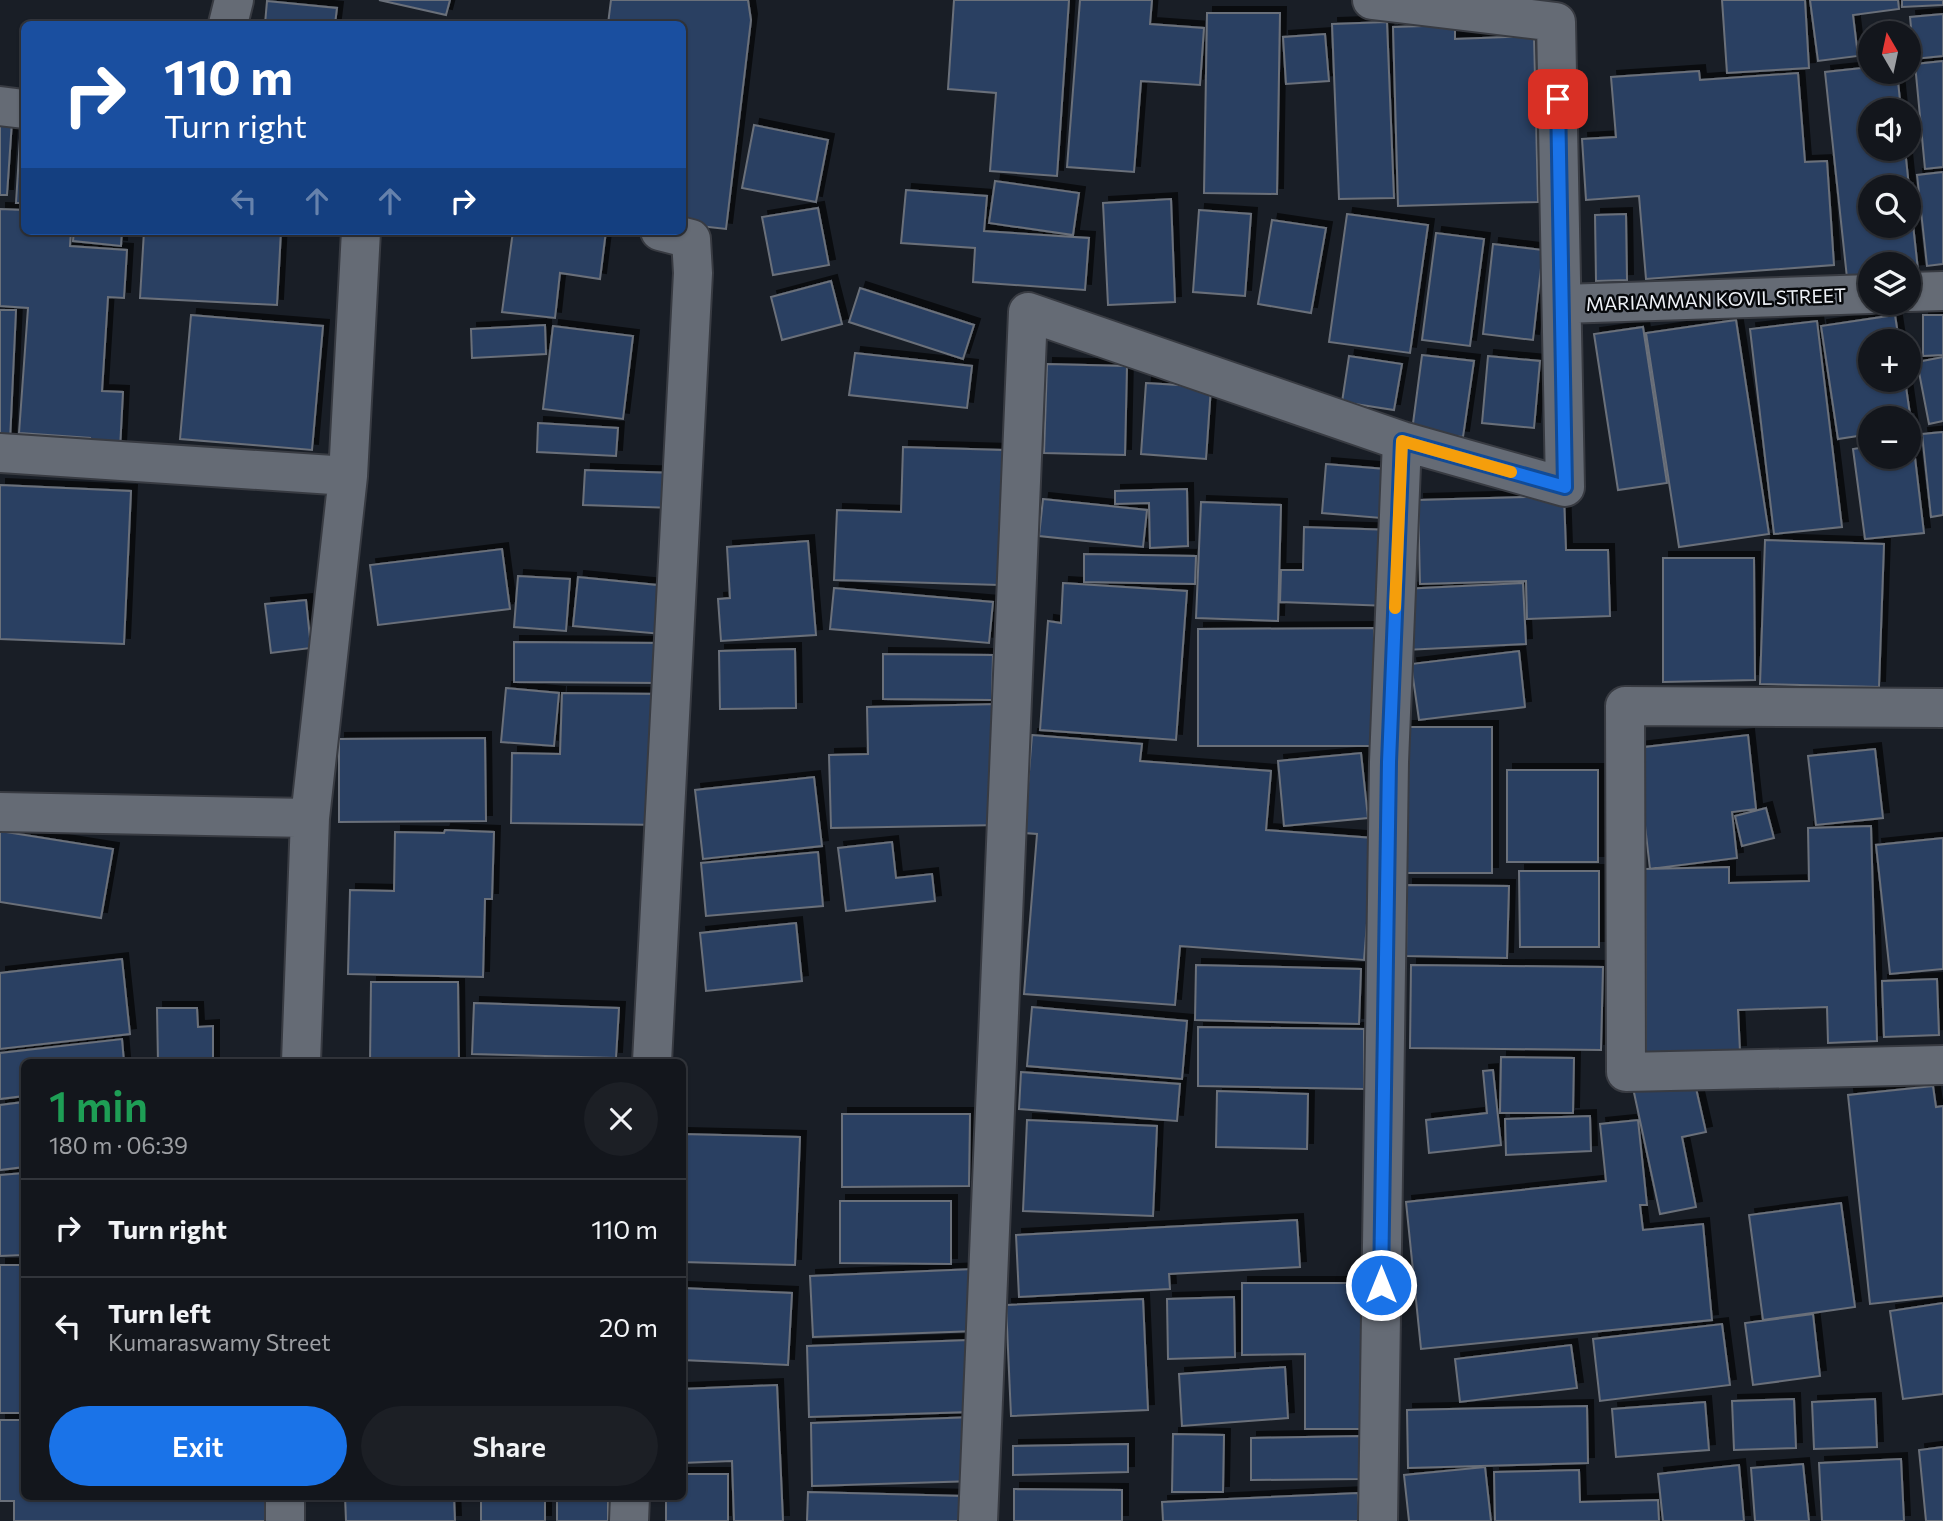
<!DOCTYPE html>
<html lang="en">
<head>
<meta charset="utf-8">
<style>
  :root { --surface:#13161c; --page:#1c1f25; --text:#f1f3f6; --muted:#9d9fa3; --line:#32353b; --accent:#1a73e8 }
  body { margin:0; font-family:Commissioner,sans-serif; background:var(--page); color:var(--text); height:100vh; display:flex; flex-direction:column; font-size:26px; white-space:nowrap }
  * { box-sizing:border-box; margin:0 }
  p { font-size:23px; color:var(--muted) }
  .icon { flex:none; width:38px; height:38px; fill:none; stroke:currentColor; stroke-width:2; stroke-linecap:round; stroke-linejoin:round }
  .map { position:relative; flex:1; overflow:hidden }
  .sheet { position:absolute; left:21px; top:1059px; width:665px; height:441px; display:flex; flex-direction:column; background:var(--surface); border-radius:10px; box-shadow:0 2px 5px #0004,0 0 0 2px var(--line) }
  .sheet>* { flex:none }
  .hud { position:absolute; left:21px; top:21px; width:665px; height:214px; border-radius:10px; box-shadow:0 2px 5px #0004,0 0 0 2px var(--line); background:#1a4fa0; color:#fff; overflow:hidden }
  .needle { width:46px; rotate:351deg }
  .tools { position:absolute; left:1858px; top:21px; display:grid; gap:14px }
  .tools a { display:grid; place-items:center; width:63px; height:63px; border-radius:50%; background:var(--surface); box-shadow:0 2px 5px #0004,0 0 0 2px var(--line); font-size:35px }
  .pin { position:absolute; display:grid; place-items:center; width:60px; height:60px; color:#fff; margin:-30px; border-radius:14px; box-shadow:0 4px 10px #0006 }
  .me { position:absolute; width:77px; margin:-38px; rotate:0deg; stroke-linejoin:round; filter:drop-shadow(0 0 5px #0008) }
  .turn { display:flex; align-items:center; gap:24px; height:147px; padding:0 28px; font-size:32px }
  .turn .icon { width:91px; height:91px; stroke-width:2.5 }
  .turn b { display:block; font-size:49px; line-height:60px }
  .lanes { display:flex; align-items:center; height:66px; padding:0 28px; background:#0003; justify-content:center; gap:35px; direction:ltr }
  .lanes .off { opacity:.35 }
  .round { display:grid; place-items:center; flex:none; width:74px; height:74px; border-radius:37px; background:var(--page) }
  .summary { display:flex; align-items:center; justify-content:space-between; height:119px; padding:0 28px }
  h1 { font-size:42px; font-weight:600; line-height:52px; color:#1e9e55 }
  .action { display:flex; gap:14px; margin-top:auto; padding:14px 28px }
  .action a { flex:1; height:80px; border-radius:42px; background:var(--accent); color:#fff; font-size:28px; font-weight:600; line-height:80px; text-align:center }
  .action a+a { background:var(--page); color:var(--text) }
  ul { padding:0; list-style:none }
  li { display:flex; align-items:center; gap:21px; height:98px; padding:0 28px; border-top:2px solid var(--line) }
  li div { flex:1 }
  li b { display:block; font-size:26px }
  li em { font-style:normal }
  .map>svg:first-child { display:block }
</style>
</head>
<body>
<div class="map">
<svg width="1943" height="1521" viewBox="0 0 1943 1521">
  <defs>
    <filter id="shadow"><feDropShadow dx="6" dy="-6" stdDeviation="0" flood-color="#0009"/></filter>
  </defs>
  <rect width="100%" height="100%" fill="#191e26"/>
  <path fill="#2c4062" stroke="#6a707a" stroke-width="2" filter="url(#shadow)" d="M379 0H450L446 15Z
    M611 0H748L751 20 726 229 682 224V24H608Z
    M954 0H1069L1057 176 990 171 996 93 948 89Z
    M1080 0H1152L1150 24 1204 28 1200 85 1141 81 1134 172 1067 167Z
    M1722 0H1805L1809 68 1727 73Z
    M1810 0H1898L1899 9 1853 15 1858 56 1818 61Z
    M1902 0H1943V5L1902 7Z
    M267 1 337 8 335 24H265Z
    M1207 13H1280L1277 194 1204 193Z
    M1943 14V56L1914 59 1910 17Z
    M1387 22 1394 198 1339 199 1332 24Z
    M1455 25V39L1534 36 1538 202 1398 206 1393 27Z
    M1325 34 1329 81 1286 84 1283 37Z
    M1943 61V167L1925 169 1915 64Z
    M1871 67V72H1897L1901 110H1871V149H1905L1909 187H1871V226H1909V188L1918 270 1909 271V264H1871V275L1847 278 1825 72Z
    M1699 71 1700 80 1798 73 1805 162 1827 161 1834 265 1646 279 1639 196 1586 200 1582 139 1616 137 1611 77Z
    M0 120 12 121 7 195H0Z
    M754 125 828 140 816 202 742 188Z
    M20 138H24V203H16Z
    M1943 172V264L1927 266 1917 175Z
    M995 181 1079 193 1073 235 989 223Z
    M906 190 987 196 984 231 1089 238 1085 290 973 282 975 248 901 243Z
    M1171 199 1175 302 1108 305 1103 203Z
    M818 208 829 265 773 275 762 217Z
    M0 209 24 210V231H71L70 246 127 250 124 298 108 297 102 391 123 392 120 449 89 447 90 438 19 433 28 308 0 306Z
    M1199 210 1251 214 1245 296 1193 292Z
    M1347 214 1428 225 1410 353 1329 342Z
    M1626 214 1627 280 1596 281 1595 215Z
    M1272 220 1326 228 1311 313 1258 304Z
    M74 231H122L121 246 73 241Z
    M144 231H281L277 305 140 298Z
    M513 231H606L600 279 560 273 555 318 502 312Z
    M1436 233 1484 239 1470 346 1422 340Z
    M1493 244 1543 250 1533 340 1483 334Z
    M831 281 842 324 782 340 771 297Z
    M860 288 974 325 963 359 849 322Z
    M0 310H16L10 441H0Z
    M191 315 323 326 312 450 180 439Z
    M1895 315 1899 341H1871V380H1905L1912 428 1909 418H1871V434L1838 439 1821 326Z
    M1923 315H1943V355L1923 356Z
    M1736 320 1769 534 1679 547 1646 333Z
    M1817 321 1842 527 1774 534 1750 329Z
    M545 325 546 354 472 358 471 329Z
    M553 326 633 336 623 419 543 409Z
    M1643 327 1667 483 1618 490 1594 334Z
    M855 353 972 366 967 408 849 395Z
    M1422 355 1474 361 1463 437 1412 431Z
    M1349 356 1402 364 1394 410 1342 402Z
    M1488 356 1540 361 1534 428 1482 423Z
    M1943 357V421L1929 424 1917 362Z
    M1047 364 1127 366 1125 455 1044 453Z
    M1146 383 1211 387 1206 459 1141 454Z
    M538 423 618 428 616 456 537 452Z
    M1943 432V515L1931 517 1922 434Z
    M1909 441H1913L1924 533 1865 539 1853 449 1871 446V457H1909Z
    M903 447 1003 450 999 585 834 580 837 510 901 512Z
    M1326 464 1385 469 1381 518 1322 513Z
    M585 470 676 473 674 508 583 505Z
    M0 485 131 491 124 644 0 639Z
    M1187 489 1188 546 1150 548 1149 503 1115 504V491Z
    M1564 496 1566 550H1608L1610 616 1527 619 1526 581 1420 584 1418 500Z
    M1043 499 1147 510 1143 547 1039 536Z
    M1201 502 1281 505 1278 621 1196 618Z
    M1304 527 1393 530 1390 606 1280 602 1281 570H1303Z
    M1765 540 1884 544 1879 687 1760 684Z
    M808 541 816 635 721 641 718 599 730 598 727 547Z
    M502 549 510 609 378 625 370 565Z
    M1084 554 1196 556 1195 584 1084 582Z
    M1663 558H1754L1755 680 1663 682Z
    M518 576 570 579 566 631 514 627Z
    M578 577 667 586 662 634 573 626Z
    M1063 583 1187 591 1176 740 1040 730 1048 621 1061 623Z
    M1523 583 1526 644 1405 650 1402 589Z
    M834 588 993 602 989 643 830 629Z
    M306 600 311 648 271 653 265 604Z
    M1374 628V746H1198V629Z
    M514 642 661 643 660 683 514 682Z
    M795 649 796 708 720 709 719 651Z
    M1519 651 1525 707 1419 720 1411 664Z
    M883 654 993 655 992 700 883 699Z
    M506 688 559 693 554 746 501 742Z
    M562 693 665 694 664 825 511 823 512 753 560 754Z
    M999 704 1001 825 831 828 829 755 868 754 867 707Z
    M1406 727H1492V873H1404Z
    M1032 735 1142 744 1140 761 1271 771 1266 830 1374 838 1364 960 1180 946 1175 1005 1024 994 1037 834 1024 833Z
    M1748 735 1756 809 1732 812 1737 858 1650 869 1636 748Z
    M485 738 486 821 339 822V739Z
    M1875 749 1883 818 1816 825 1808 756Z
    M1361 753 1368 818 1284 826 1278 761Z
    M1507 770H1598V862H1507Z
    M814 777 822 846 703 859 695 790Z
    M1766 808 1774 838 1742 846 1735 816Z
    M1871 826 1877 1041 1828 1043 1827 1007 1738 1010 1740 1051 1646 1054 1645 869 1729 867V883L1809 881 1808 828Z
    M445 830 494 832 492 899H485L483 977 348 974 350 890 394 891 395 832 444 833Z
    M0 831 113 849 101 918 0 902Z
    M1943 838V969L1890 974 1876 845Z
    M892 842 896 878 932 874 935 901 846 911 838 848Z
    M818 852 823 906 706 916 701 863Z
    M1519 871H1599V947H1520Z
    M1407 885 1509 886 1507 958 1406 956Z
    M796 923 802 981 706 991 700 933Z
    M122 959 130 1034 0 1049V973Z
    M1196 965 1361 969 1359 1024 1195 1020Z
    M1411 965 1603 967 1601 1050 1410 1048Z
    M1937 979 1939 1035 1884 1037 1882 981Z
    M371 982H458L459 1062H370Z
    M474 1003 619 1008 616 1058 472 1054Z
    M1032 1007 1187 1021 1182 1079 1027 1066Z
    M157 1008H197L198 1027 213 1026V1062H158Z
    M1198 1027 1364 1029V1089L1198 1086Z
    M122 1039 124 1062H24V1096L0 1099V1053Z
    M1501 1057 1574 1058 1573 1113H1500Z
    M1493 1070 1501 1145 1429 1153 1426 1120 1487 1113 1483 1071Z
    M1021 1072 1180 1084 1177 1121 1019 1109Z
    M1693 1075 1706 1132 1682 1137 1696 1207 1660 1214 1633 1088Z
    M1933 1086 1936 1107 1943 1106V1296L1870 1304 1848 1095Z
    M1217 1091 1308 1094 1307 1149 1216 1147Z
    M24 1102V1167L0 1170V1105Z
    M842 1114H970L969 1186 842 1187Z
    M1590 1116 1591 1151 1506 1155 1505 1119Z
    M1027 1120 1157 1126 1153 1216 1023 1211Z
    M1638 1120 1647 1205H1640L1643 1230 1703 1224 1712 1320 1421 1349 1406 1202 1606 1181 1600 1124Z
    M682 1134 800 1137 795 1265 682 1262Z
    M24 1173V1255L0 1256V1175Z
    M840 1201H951V1264L840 1263Z
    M1841 1203 1855 1307 1763 1320 1749 1215Z
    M1297 1220 1300 1267 1169 1274 1170 1289 1019 1297 1016 1235Z
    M0 1265H24V1413H0Z
    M974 1269 977 1331 813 1337 810 1276Z
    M1242 1283H1362L1361 1429H1305V1354L1242 1355Z
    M682 1288 792 1293 788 1365 682 1360Z
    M1234 1297 1235 1357 1168 1359 1167 1299Z
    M1143 1299 1148 1410 1011 1416 1006 1305Z
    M1943 1303V1394L1903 1399 1890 1311Z
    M1813 1314 1820 1376 1753 1385 1745 1323Z
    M1722 1324 1730 1385 1600 1401 1593 1339Z
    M969 1340 972 1412 809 1417 807 1346Z
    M1571 1345 1577 1388 1460 1402 1455 1359Z
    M1285 1367 1288 1418 1182 1426 1179 1374Z
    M777 1385 783 1521H734L732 1461 682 1463V1389Z
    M1794 1399 1796 1448 1734 1450 1732 1401Z
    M1875 1399 1877 1447 1814 1449 1812 1402Z
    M1705 1402 1709 1450 1616 1457 1612 1409Z
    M1587 1406 1588 1463 1408 1468 1407 1410Z
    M974 1417 976 1481 812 1486 811 1423Z
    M0 1420H24V1496H266L265 1521H14V1501H0Z
    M1173 1434 1224 1435 1223 1492H1172Z
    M1360 1436V1479L1251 1480V1438Z
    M1128 1444V1472L1013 1475V1446Z
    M1943 1447V1521H1926L1919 1450Z
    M1901 1459 1904 1521H1822L1819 1463Z
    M1803 1464 1809 1521H1755L1751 1468Z
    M1739 1465 1744 1521H1663L1658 1474Z
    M1485 1467 1491 1521H1409L1404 1475Z
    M1579 1470 1580 1502 1658 1500 1659 1521H1495L1494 1472Z
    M682 1474H728V1521H666V1496H682Z
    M1014 1489 1122 1490V1521H1014Z
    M808 1492 964 1496 963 1521H807Z
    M1358 1493 1360 1521H1163L1162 1502Z
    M345 1496H454L455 1521H346Z
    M481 1496H545V1521H481Z
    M557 1496H608V1521H557Z"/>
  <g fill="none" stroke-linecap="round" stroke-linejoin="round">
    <defs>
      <path id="street" d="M228 24 234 0
        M0 106 24 109
        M1909 292 1943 291
        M1562 304 1871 294
        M0 453 348 476
        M1943 708 1625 706 1626 1072 1943 1065
        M0 812 310 818
        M301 1062 310 818 348 476 361 231
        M652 1062 693 273 691 239 660 231
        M285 1521V1496
        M629 1521 630 1496
        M978 1521 1028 312 1402 441 1565 487 1556 22 1372 0
        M1378 1521 1389 762 1402 441"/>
    </defs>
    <use href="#street" stroke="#383b42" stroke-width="42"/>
    <use href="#street" stroke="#656b75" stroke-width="38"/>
  </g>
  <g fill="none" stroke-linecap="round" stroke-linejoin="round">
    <defs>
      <path id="route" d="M1381 1285 1389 762 1402 441 1565 487 1558 99"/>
    </defs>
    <use href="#route" stroke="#114b97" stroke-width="18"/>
    <use href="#route" stroke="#1a73e8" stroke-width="12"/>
    <path stroke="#f59e0b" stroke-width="12" d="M1395 608 1402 441 1511 472"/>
  </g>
  <g text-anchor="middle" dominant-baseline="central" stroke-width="5" stroke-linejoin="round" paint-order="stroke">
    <g font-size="19" fill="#eff2f8" stroke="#06080b">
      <text transform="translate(1716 299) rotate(-2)">MARIAMMAN KOVIL STREET</text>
    </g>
  </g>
</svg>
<div class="tools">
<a><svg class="needle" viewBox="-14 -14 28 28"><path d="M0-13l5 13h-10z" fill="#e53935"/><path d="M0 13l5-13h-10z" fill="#9d9fa3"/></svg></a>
<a><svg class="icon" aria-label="sound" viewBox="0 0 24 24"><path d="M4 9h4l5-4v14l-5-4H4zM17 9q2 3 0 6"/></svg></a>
<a><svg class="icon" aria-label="search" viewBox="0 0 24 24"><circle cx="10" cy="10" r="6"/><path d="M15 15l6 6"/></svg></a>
<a><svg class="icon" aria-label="layers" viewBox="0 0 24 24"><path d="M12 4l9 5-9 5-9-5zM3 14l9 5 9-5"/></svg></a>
<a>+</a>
<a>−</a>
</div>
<div class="pin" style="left:1558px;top:99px;background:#d93025"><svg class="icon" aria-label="arrive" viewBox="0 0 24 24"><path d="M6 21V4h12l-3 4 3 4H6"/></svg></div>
<svg class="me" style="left:1381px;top:1285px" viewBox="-20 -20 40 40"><circle r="17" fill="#1a73e8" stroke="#fff" stroke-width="3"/><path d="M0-11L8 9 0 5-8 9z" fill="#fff"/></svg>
<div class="hud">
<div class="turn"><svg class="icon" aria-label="right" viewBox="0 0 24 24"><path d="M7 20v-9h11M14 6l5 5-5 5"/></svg><div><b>110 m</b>Turn right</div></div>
<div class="lanes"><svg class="icon off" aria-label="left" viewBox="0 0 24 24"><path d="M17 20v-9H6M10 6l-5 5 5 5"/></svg><svg class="icon off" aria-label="ahead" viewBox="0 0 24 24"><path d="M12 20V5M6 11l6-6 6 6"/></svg><svg class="icon off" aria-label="ahead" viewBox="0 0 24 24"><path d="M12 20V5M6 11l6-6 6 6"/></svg><svg class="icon" aria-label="right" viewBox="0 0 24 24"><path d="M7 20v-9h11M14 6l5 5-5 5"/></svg></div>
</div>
<section class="sheet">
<div class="summary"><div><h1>1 min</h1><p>180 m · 06:39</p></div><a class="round"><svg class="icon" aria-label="close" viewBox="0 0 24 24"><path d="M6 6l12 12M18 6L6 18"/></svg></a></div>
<ul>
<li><svg class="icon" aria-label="right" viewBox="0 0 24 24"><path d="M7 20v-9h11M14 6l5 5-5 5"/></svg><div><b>Turn right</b></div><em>110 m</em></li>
<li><svg class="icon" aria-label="left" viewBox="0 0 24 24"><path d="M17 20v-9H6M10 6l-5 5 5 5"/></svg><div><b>Turn left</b><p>Kumaraswamy Street</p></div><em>20 m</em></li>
</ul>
<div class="action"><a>Exit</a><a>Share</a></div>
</section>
</div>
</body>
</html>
